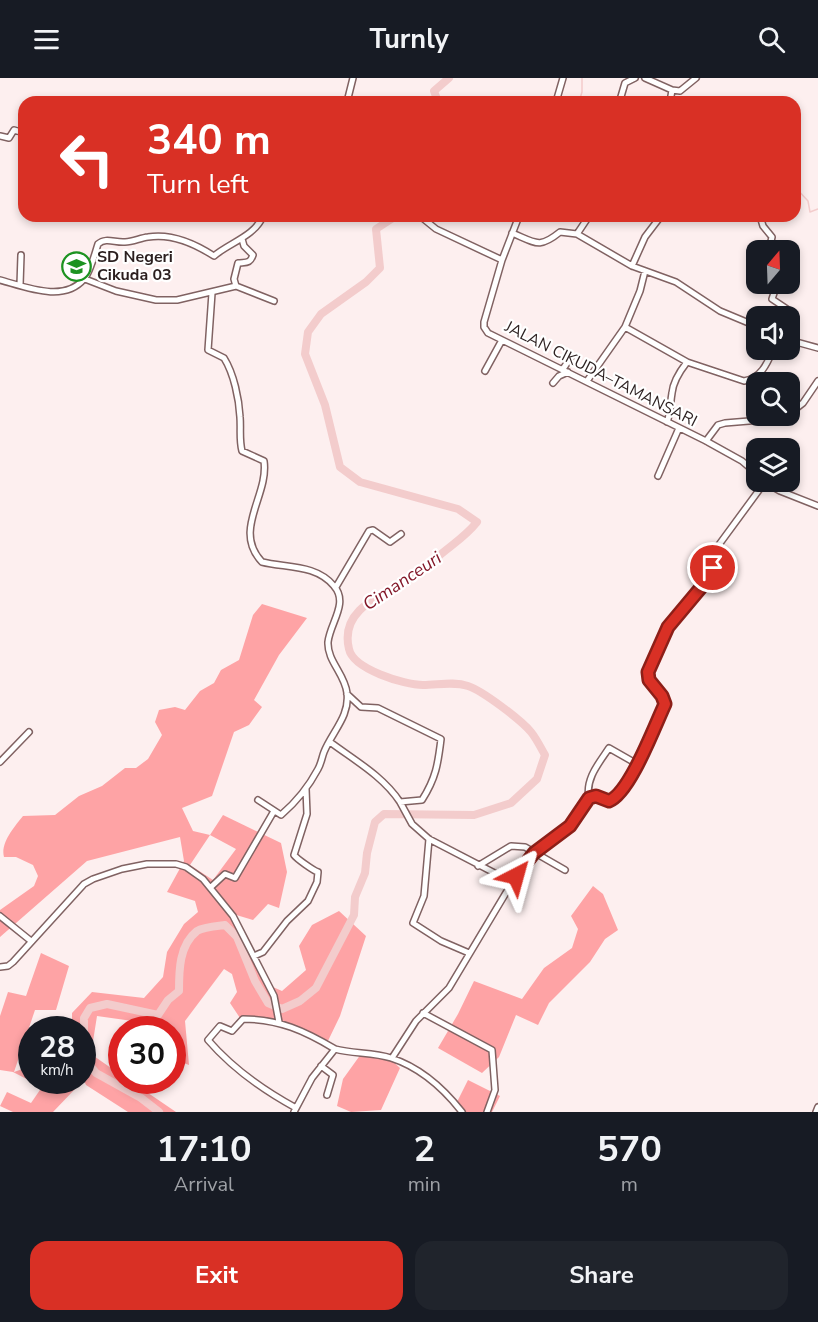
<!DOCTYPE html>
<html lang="en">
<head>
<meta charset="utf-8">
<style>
  :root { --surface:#171b24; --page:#20242c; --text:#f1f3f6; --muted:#9ea1a6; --accent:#d93025 }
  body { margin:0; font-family:"Nunito Sans",sans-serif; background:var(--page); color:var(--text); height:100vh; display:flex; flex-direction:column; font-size:22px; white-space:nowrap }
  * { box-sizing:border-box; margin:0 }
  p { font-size:20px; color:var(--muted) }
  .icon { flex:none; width:33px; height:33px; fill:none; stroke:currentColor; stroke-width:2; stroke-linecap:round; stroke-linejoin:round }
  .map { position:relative; height:1034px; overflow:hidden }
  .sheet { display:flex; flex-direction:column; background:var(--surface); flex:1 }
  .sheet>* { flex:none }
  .guide { position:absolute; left:18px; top:18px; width:783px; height:126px; border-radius:18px; box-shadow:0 3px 9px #0003; background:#d93025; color:#fff; overflow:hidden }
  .needle { width:39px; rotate:19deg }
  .tools { position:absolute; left:746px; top:162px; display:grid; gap:12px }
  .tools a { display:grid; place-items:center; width:54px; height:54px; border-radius:12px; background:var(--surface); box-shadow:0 3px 9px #0003; font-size:30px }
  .speed { position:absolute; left:18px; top:938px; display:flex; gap:12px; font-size:30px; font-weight:700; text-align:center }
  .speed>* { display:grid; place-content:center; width:78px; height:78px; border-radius:50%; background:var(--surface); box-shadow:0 3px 9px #0003; line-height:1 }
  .speed small { font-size:15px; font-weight:400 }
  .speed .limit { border:9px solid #d22; background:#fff; color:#111 }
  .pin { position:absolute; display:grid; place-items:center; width:51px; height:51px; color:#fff; margin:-26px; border:3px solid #fff; border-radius:50%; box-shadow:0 2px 6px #0007 }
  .me { position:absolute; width:66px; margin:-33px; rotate:39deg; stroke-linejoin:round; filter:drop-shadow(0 0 4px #0008) }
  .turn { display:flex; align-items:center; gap:21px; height:126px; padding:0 30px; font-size:27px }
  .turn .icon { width:78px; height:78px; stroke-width:2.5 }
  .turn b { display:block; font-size:42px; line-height:51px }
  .eta { display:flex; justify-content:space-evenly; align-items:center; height:102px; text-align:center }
  .eta b { font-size:36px; font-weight:700; line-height:42px }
  .button { display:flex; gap:12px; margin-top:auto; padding:12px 30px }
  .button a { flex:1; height:69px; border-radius:18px; background:var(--accent); color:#fff; font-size:24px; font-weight:700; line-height:69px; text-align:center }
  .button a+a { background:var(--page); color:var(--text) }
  header { display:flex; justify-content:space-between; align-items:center; height:78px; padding:0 30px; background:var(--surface); font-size:27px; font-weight:700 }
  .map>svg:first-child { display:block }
</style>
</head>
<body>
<header><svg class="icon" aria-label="menu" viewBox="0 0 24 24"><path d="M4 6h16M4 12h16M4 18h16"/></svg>Turnly<svg class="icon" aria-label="search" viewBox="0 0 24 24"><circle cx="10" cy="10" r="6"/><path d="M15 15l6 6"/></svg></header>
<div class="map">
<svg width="818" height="1034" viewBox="0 0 818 1034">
  <rect width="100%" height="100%" fill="#fdefef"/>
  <path fill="#fea3a5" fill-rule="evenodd" d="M262 526 307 540 279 577 254 622 262 629 249 647 234 654 212 718 182 730 193 753 210 757 223 737 281 765 287 794 279 830 268 826 253 842 233 836 231 841 250 863 266 906 282 913 306 892 299 868 312 847 339 833 366 858 340 938 326 967 276 945 242 943 230 925 237 914 232 896 224 891 185 943 189 987 173 981 172 951H162L161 947 97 938 91 976 121 997 122 1002H129L176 1034H128L86 1007 83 1000 82 951H72V935L92 914 144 920 163 899 167 874 184 846 198 834 195 823 167 814 184 783 180 759 87 783 0 859V832L34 808 38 798 33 787 16 779H4C0 765 15 748 23 738L55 737 79 718 102 708 125 690H136L148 681 162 657 155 644 159 632 175 629 185 632 200 613 214 605 221 592 239 582 253 537ZM210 757 236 771 213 802 190 787Z
    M593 808 603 816 618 852 605 861 590 884 549 925 538 947 516 937 499 979 482 995 438 970 458 936 474 903 522 921 544 890 572 870 578 851 571 838Z
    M41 875 69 888 56 932H35L14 994 31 988 32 1002H61L75 1011 53 1034H13L0 1028 7 1014 31 1025 42 1009 13 994 0 992V938L8 914 26 918Z
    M361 976 389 980 400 990 381 1032 351 1034 337 1028 343 1001Z
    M468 1002 500 1018 492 1034H462L456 1026Z"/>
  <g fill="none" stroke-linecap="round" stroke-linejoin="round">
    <path stroke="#f3cccc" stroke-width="1.5" d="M579 24 582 14V0
      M795 109 808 123 810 134 818 131"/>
    <path stroke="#f3cccc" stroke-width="8" d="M438 24 434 13 449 0
      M159 1034 141 1020 96 995 84 980V940L90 930 107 926 158 937 168 922 179 913C179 893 179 867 197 853 203 849 217 848 225 847L237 859 255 903 268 925 282 931 300 923 316 910 354 837 355 819 365 795 367 775 375 744 384 736 474 737 511 725 537 701 545 677C541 670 536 660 531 654 521 642 483 613 468 608 454 603 438 607 423 607 404 607 353 591 349 571 339 530 384 517 412 500 422 494 431 485 440 477 453 466 466 458 477 444L458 431 360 404 340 389 325 327 305 276 308 254 321 236 366 204 380 190 376 151 396 138"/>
    <defs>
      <path id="minor" d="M645 0 672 12 670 24
        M672 12 680 13 696 0
        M620 22 625 5 635 0
        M347 24 353 0
        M556 24 563 0
        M0 58 9 60 14 52 24 55
        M420 138 436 151 502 182 484 244V249L488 255 706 363 742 383 756 395
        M589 138 577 156 632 188 676 204 720 233 756 248
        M760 138 763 148 772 159 769 172
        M512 155C536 165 539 171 560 154L577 156
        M502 182 519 138
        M632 188 645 159 661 138
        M645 193 640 213 625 249 687 284
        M85 201 116 213 156 222H177L236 208 274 223
        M0 202C26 209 64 225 84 201 90 195 95 175 98 166 106 159 115 165 125 164 133 164 140 160 148 159 172 155 194 165 214 178 229 165 255 158 263 138
        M777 206 772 221 787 231 785 238
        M20 207 21 177
        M236 208 234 201 238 185C246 184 250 186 253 177L244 168 242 161
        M212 215 208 272 224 280C234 296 239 321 240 339 241 351 239 361 242 373L264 383C269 418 232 452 262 484 286 490 316 486 334 508 349 525 330 545 328 564 327 583 345 596 347 615 350 638 332 654 324 674 322 679 321 686 318 691 309 708 295 725 281 737L258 722
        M789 262 818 270
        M563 291 571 279
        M485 293 502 262
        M587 303 625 249
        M553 305 559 298 568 294
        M789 336 803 325 818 303
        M667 344C671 334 670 326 672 315 673 304 680 293 687 284L744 303C761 300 767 286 773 272
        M706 363 718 347 725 345 772 341 784 338
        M658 398 679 350
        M764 404 780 413 818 428
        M336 509 369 453 373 452 390 464 401 456
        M330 664C354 682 383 698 400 724L422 722C436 700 438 686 441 661L378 630 361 629 347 616
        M0 684 29 654
        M589 720C585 701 599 685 609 670L637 686
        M400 724 412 746 429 761 512 804
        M429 761 424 818 413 845 441 863 469 875
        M478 788 511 768 525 769 565 792
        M211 809 225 796 235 800 274 733
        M0 838 31 863
        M254 878 263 874 287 843 308 823 317 804 318 794C314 793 297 781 294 777L307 736 306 711
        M0 889 8 888 13 884 84 806 93 801 122 791 147 786H176L186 789 203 801 233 838 274 918 279 944
        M423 935 492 972 495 1012 487 1034
        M392 980 416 943 449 910 516 798 530 779 543 767 570 749 589 720C596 718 604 724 611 722 627 717 658 643 665 626L662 618 649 602 648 594 663 558 709 500 718 468 765 404
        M321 988 333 997 327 1017
        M296 1030C263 1012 233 991 208 962L220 948 232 953 243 941C279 941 305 953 335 971
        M294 1034 312 1000 335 971C353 976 373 974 391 980 419 989 444 1011 462 1034
        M816 1034 818 1029"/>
    </defs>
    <use href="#minor" stroke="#806262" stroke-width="8"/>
    <use href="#minor" stroke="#fff" stroke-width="5"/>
  </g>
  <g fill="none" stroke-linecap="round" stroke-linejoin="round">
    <defs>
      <path id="route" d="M516 798 534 775 570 748 589 720 596 718 609 723C630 715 655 647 665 626L662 618 649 602 648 594 668 549 709 500 713 490"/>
    </defs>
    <use href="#route" stroke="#8d1f18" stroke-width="15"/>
    <use href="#route" stroke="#d93025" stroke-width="10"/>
  </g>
  <defs>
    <symbol id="school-ring" viewBox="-11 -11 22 22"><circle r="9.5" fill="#fff" stroke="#1d9321" stroke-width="1.5"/><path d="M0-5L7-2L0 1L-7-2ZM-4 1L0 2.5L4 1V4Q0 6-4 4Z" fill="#1d9321"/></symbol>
  </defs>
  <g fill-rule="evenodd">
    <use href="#school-ring" x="60" y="172" width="33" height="33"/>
  </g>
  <g text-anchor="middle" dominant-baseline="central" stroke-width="4.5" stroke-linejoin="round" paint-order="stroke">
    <g font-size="16" font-weight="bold" fill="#2b1f1f" stroke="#fff" text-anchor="start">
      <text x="97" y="179">SD Negeri<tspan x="97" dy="18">Cikuda 03</tspan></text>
    </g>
    <g font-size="16" fill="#2b1f1f" stroke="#fff">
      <text transform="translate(601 296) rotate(27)">JALAN CIKUDA–TAMANSARI</text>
    </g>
    <g font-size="18" font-style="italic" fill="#831829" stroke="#fff">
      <text transform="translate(402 503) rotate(-34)">Cimanceuri</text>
    </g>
  </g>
</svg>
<div class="tools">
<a><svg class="needle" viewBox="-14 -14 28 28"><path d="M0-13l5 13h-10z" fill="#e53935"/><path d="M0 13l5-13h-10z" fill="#9ea1a6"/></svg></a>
<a><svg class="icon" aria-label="sound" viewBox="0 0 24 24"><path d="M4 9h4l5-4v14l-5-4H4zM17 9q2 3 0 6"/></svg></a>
<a><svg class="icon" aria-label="search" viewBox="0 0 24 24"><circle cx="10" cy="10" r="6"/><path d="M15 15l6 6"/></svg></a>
<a><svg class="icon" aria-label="layers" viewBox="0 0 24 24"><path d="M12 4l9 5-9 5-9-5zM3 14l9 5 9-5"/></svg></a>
</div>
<div class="speed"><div>28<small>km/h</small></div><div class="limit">30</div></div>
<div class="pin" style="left:713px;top:490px;background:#d93025"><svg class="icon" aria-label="arrive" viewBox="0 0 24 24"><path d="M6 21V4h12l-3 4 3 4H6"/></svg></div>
<svg class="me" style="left:516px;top:798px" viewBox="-20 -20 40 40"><path d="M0-17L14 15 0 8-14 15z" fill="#d93025" stroke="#fff" stroke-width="4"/></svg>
<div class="guide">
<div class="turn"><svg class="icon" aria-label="left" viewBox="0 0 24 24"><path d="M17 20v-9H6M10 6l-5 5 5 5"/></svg><div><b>340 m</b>Turn left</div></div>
</div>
</div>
<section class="sheet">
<div class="eta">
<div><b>17:10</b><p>Arrival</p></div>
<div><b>2</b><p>min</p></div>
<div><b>570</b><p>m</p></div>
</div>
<div class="button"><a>Exit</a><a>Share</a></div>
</section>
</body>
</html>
